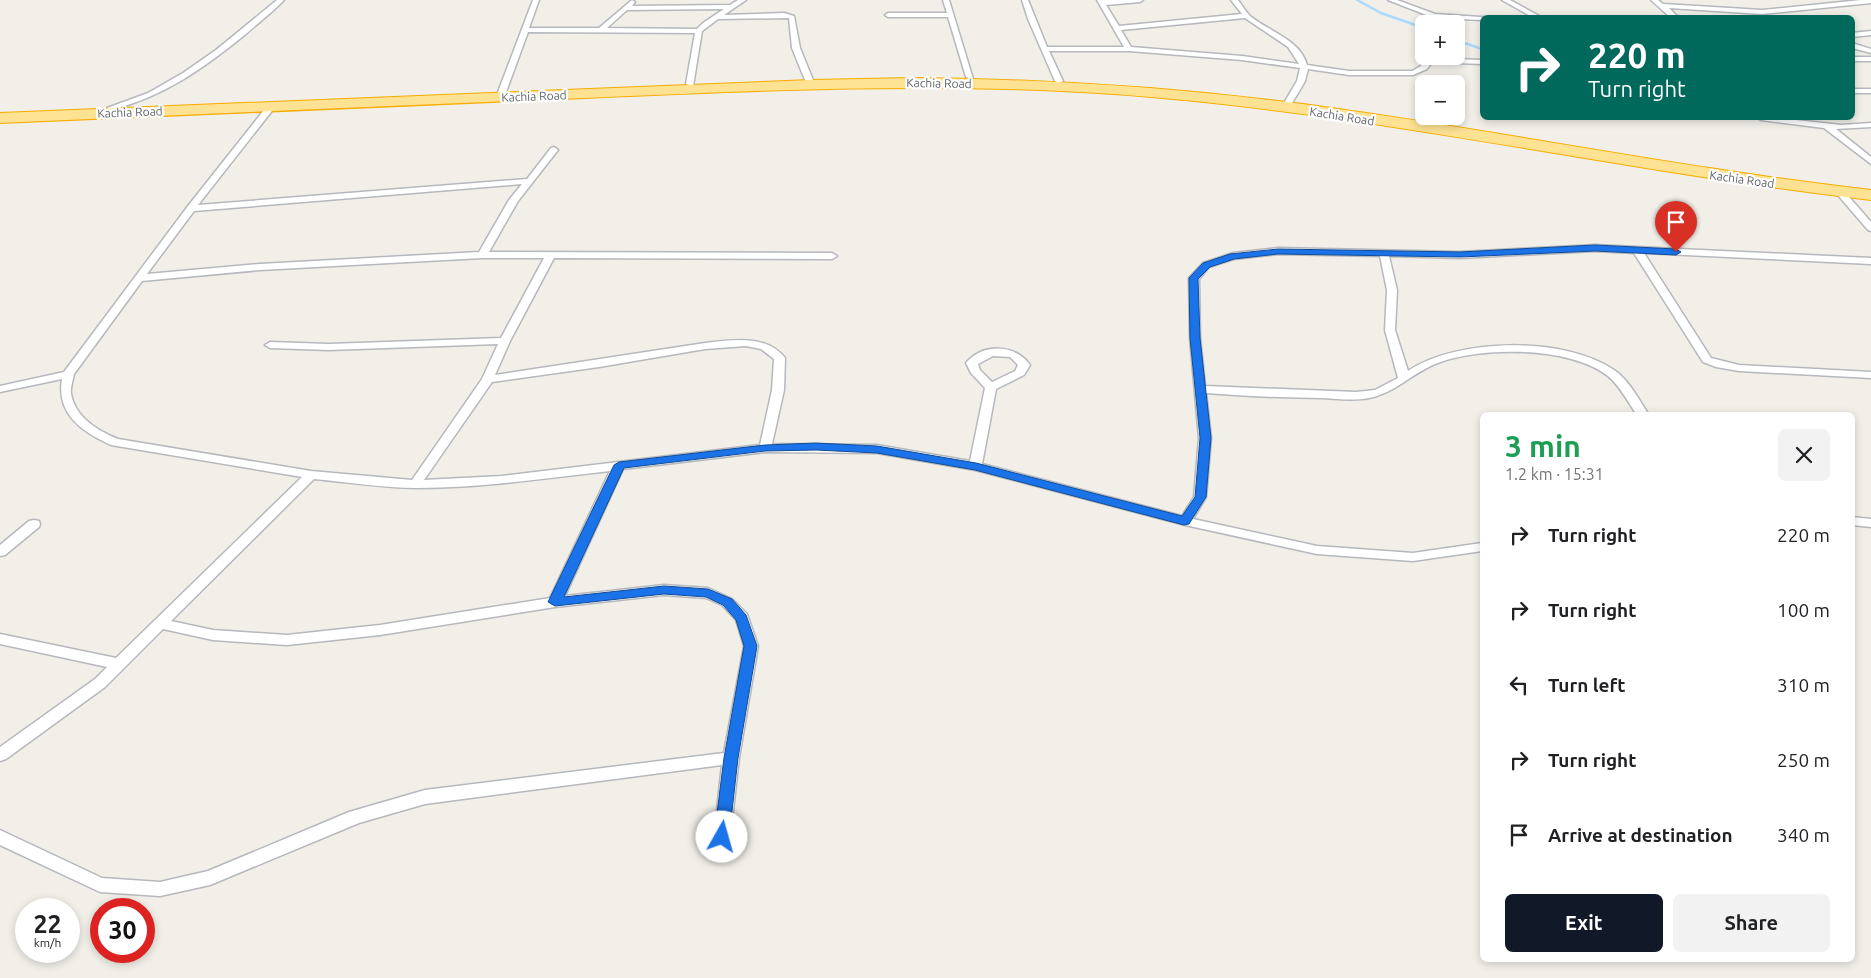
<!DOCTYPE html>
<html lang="en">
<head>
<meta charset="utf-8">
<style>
  :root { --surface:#fff; --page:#f2f2f2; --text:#202124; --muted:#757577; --accent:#111827 }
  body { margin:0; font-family:Ubuntu,sans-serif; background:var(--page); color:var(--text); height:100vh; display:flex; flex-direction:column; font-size:19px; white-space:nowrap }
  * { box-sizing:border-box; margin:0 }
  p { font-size:16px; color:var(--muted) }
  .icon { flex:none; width:28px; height:28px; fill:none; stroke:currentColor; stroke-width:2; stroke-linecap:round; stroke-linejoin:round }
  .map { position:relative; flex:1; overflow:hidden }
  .side { position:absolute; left:1480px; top:412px; width:375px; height:550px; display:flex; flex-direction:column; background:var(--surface); border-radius:8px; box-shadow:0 2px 8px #0003 }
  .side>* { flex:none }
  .guide { position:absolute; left:1480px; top:15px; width:375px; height:105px; border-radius:8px; box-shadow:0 2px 8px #0003; background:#00695c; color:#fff; overflow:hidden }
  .controls { position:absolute; left:1415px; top:15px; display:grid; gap:10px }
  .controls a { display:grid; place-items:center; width:50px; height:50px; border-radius:8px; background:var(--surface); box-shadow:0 2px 8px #0003; font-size:25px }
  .speed { position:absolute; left:15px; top:898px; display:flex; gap:10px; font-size:25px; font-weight:700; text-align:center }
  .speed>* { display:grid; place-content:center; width:65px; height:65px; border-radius:50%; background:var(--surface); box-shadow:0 2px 8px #0003; line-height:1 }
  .speed small { font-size:12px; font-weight:400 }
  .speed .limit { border:8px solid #d22; background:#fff; color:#111 }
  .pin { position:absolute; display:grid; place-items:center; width:42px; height:42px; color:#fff; margin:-51px -21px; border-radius:50% 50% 50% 0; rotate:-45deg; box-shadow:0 0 5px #0007 }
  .pin .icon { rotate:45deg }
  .me { position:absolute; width:55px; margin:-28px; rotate:7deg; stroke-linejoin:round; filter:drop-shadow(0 0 4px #0008) }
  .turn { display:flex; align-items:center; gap:18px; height:105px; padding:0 25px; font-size:22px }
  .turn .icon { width:65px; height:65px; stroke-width:2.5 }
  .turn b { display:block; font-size:35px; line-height:42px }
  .round { display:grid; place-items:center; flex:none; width:52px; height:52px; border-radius:8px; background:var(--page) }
  .overview { display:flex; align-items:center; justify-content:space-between; height:85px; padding:0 25px }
  h1 { font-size:30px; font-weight:700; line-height:38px; color:#1e9e55 }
  .button { display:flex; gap:10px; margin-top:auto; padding:10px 25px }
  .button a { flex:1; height:58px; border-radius:8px; background:var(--accent); color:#fff; font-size:20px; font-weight:700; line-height:58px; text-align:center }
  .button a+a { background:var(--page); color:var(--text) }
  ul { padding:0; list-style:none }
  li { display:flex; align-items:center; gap:15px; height:75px; padding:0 25px }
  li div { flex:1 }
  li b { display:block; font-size:19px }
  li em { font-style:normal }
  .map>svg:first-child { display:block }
</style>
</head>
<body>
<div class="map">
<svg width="1871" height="978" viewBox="0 0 1871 978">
  <rect width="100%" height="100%" fill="#f1efe8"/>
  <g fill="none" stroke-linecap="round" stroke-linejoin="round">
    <path stroke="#aadaff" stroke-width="2.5" d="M1357 0 1381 13 1424 28
      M1456 40 1482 49"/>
    <defs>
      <path id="street" d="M277 0H284C273 12 259 22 247 33 204 68 165 96 111 110L107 108 148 93 183 73 216 50Z
        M533 0H539L529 28H599L632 0 635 2 632 6 730 5 738 0H746L724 15 784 13 794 16 800 48 813 80 809 82 805 80 792 48 789 18 718 19 702 31 693 86 686 84 695 33 528 32 506 92 499 94 498 92ZM724 9 703 23 697 29 607 28 627 10Z
        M943 0H949L973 79 966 77 948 17H888L885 15 888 13H947Z
        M1022 0H1028L1047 47H1124L1097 0H1143L1140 2 1106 5 1119 26 1242 14 1231 0H1238C1242 5 1245 11 1250 16 1268 31 1300 39 1307 65L1349 71H1412L1421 66 1424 59 1432 58 1482 60V64L1432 62 1427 69 1413 75H1349L1308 69 1305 81 1291 105H1288L1284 103 1297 81 1300 68 1242 60 1129 51H1049L1063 81 1059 83 1055 81 1028 19ZM1245 18 1288 47 1299 64 1242 56 1131 47 1121 30Z
        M1388 0H1397L1435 14 1496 18H1482V20L1434 18Z
        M1502 0H1510L1543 18H1534Z
        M1651 0H1658L1663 4 1762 10 1861 0H1871V3L1762 14 1669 8 1679 18H1671Z
        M1871 31V35L1852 37V33Z
        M1852 43 1871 49V53L1852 48Z
        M1852 57H1871V61H1852Z
        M1852 89H1871V93H1852Z
        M268 105 275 107 198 205 527 179 551 148 554 147 558 150 518 201 489 252 832 253 837 256 832 259 554 258 510 341 495 375 705 343C732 340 766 334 785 358L784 390 772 444 877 445 970 461 985 388 971 373 966 363C983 343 1015 344 1030 365L1024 375 996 389 982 464 1182 516 1194 497 1199 438 1190 338 1189 278 1203 263 1233 253 1278 248 1460 252 1595 245 1871 258V264L1644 253 1711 358 1739 365 1871 372V378L1739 371 1716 367 1703 362 1634 253 1595 251 1460 258 1389 256 1397 290 1395 330 1408 371C1457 338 1564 336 1614 370 1629 380 1639 400 1649 415H1637C1628 402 1620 386 1608 376 1570 346 1479 346 1435 364 1411 374 1395 393 1369 398 1354 401 1338 399 1323 398 1284 398 1245 396 1206 393L1211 438 1206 497 1193 519 1317 546 1413 553 1482 543V551L1413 561 1317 554 1185 525 975 470 877 453 765 452 623 469 565 596 664 585 708 588 732 599 747 614 758 646 739 758 730 837 728 842 722 844 716 842 714 837 722 765 425 804 359 823 210 885 160 896 100 892 0 845V830L102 878 160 882 208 871 349 812 425 790 724 753 744 646 736 620 722 605 706 598 664 595 555 607 380 635 287 645 213 640 163 629 105 687 6 759 0 761V747L95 679 107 667 0 644V634L116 658 302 477 111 445C82 432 56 414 62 379L0 392V386L64 372 188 206ZM522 184 509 200 479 252 260 264 147 274 194 211ZM1278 254 1380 256 1387 290 1385 330 1398 378 1375 390 1356 392 1205 386 1200 338 1199 279 1209 267 1234 259ZM482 258H544L501 338 329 344 270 342 265 345 270 348 329 350 498 344 482 379 412 480 311 471 118 439C98 431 75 417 71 394 70 388 73 380 74 374L142 281 260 270ZM746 346 761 349 774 359 772 390 760 445 502 476 424 480 492 382 599 367 705 349ZM993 356 1010 357 1018 365 1015 371 992 382 980 370 978 364ZM610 471 550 598 380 625 287 635 213 630 171 621 314 479C348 482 383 488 417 488 482 488 546 478 610 471Z
        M1757 118H1778L1841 125 1871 123V127L1836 129 1871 157V164L1824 128 1761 120Z
        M1840 189 1843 190 1871 222V231L1868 230 1837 194 1836 192Z
        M1852 517 1871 519V527L1852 525Z
        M34 520 39 521 40 524 39 527 5 555 0 556V545L29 521Z"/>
      <path id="highway" d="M912 78C1040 79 1168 87 1295 103 1487 128 1678 168 1871 190V200C1618 171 1368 112 1114 94 937 82 761 90 585 98 390 106 195 114 0 123V113L811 80Z"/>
    </defs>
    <use href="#street" stroke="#b5b8bc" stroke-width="3"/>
    <use href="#highway" stroke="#f9ab00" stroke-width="2"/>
    <use href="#street" fill="#fff" fill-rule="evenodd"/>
    <use href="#highway" fill="#fde293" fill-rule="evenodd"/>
  </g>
  <path fill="#1a73e8" stroke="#114b97" d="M1595 245 1676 249 1681 252 1676 255 1595 251 1460 257 1278 254 1234 259 1210 267 1198 279 1200 338 1211 438 1206 497 1189 524 1184 525 975 470 877 453 816 450 765 451 624 468 564 597 664 586 708 589 732 599 746 615 757 646 738 758 729 837 727 841 722 843 717 841 714 837 724 758 744 646 736 620 723 605 706 597 664 594 555 606 548 602 614 465 619 462 765 445 816 443 877 446 976 463 1182 516 1195 497 1200 438 1190 338 1189 278 1203 263 1230 254 1278 249 1460 252Z"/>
  <g text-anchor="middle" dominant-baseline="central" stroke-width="4.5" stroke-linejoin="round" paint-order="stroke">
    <g font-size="12" fill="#5f6368" stroke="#fff">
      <text transform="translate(939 83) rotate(1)">Kachia Road</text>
      <text transform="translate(534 96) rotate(-2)">Kachia Road</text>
      <text transform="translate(130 112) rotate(-2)">Kachia Road</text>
      <text transform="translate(1342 116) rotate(9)">Kachia Road</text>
      <text transform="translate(1742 179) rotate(8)">Kachia Road</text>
    </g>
  </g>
</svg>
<div class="controls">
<a>+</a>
<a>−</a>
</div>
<div class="speed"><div>22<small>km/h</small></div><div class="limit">30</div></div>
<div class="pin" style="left:1676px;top:252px;background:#d93025"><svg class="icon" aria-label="arrive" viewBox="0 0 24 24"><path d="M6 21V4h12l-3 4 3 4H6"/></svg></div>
<svg class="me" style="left:722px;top:837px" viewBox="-20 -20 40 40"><circle r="19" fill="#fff"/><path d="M0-13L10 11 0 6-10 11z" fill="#1a73e8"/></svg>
<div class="guide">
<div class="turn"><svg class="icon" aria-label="right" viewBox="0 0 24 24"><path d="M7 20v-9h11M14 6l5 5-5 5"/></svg><div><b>220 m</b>Turn right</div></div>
</div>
<section class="side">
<div class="overview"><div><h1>3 min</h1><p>1.2 km · 15:31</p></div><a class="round"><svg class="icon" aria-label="close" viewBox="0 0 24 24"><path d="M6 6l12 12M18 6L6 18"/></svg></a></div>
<ul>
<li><svg class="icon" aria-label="right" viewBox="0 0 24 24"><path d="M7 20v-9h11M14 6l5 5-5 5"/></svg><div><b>Turn right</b></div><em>220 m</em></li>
<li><svg class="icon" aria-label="right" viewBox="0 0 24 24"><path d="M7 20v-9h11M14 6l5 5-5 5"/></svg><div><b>Turn right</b></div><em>100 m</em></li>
<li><svg class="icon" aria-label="left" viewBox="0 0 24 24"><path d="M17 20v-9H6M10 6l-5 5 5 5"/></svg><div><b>Turn left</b></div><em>310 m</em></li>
<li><svg class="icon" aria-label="right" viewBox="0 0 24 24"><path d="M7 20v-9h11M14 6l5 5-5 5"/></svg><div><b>Turn right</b></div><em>250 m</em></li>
<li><svg class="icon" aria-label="arrive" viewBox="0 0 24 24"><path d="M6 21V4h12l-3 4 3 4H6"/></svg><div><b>Arrive at destination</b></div><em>340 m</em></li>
</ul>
<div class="button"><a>Exit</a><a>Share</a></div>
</section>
</div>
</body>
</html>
